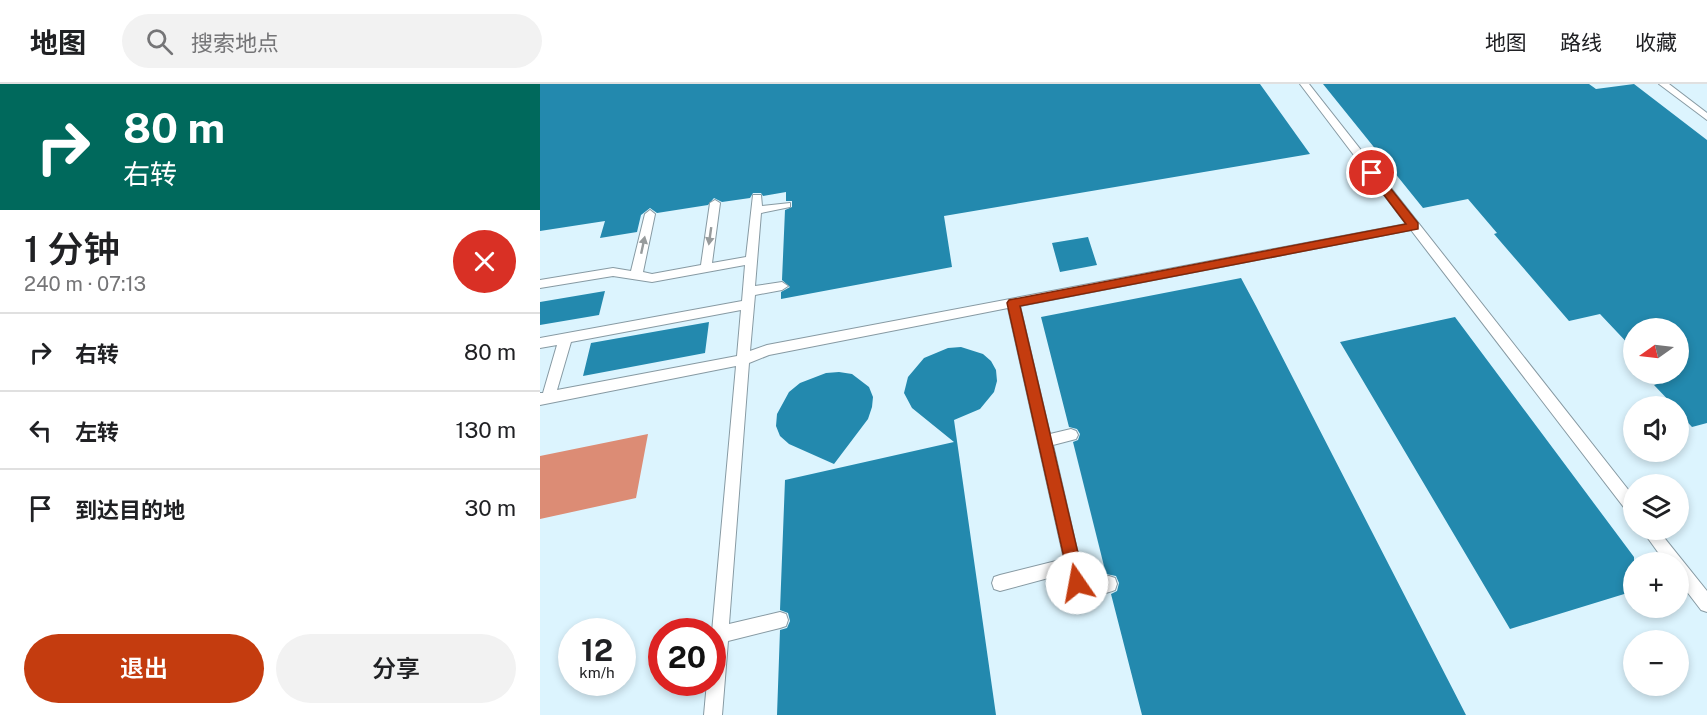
<!DOCTYPE html>
<html lang="zh">
<head>
<meta charset="utf-8">
<style>
  :root { --surface:#fff; --page:#f2f2f2; --text:#202124; --muted:#757577; --line:#e0e0e0; --accent:#c43c0f }
  body { margin:0; font-family:"Public Sans","Noto Sans SC",sans-serif; background:var(--page); color:var(--text); height:100vh; display:flex; flex-direction:column; font-size:22px; white-space:nowrap }
  * { box-sizing:border-box; margin:0 }
  p { font-size:20px; color:var(--muted) }
  .icon { flex:none; width:33px; height:33px; fill:none; stroke:currentColor; stroke-width:2; stroke-linecap:round; stroke-linejoin:round }
  .map { position:relative; flex:1; overflow:hidden }
  .panel { display:flex; flex-direction:column; background:var(--surface); width:540px }
  .panel>* { flex:none }
  .hud { background:#00695c; color:#fff; overflow:hidden }
  .needle { width:39px; rotate:256deg }
  .tools { position:absolute; left:1083px; top:234px; display:grid; gap:12px }
  .tools a { display:grid; place-items:center; width:66px; height:66px; border-radius:50%; background:var(--surface); box-shadow:0 3px 9px #0003; font-size:30px }
  .speed { position:absolute; left:18px; top:534px; display:flex; gap:12px; font-size:30px; font-weight:700; text-align:center }
  .speed>* { display:grid; place-content:center; width:78px; height:78px; border-radius:50%; background:var(--surface); box-shadow:0 3px 9px #0003; line-height:1 }
  .speed small { font-size:15px; font-weight:400 }
  .speed .limit { border:9px solid #d22; background:#fff; color:#111 }
  .pin { position:absolute; display:grid; place-items:center; width:51px; height:51px; color:#fff; margin:-26px; border:3px solid #fff; border-radius:50%; box-shadow:0 2px 6px #0007 }
  .me { position:absolute; width:66px; margin:-33px; rotate:348deg; stroke-linejoin:round; filter:drop-shadow(0 0 4px #0008) }
  .turn { display:flex; align-items:center; gap:21px; height:126px; padding:0 24px; font-size:27px }
  .turn .icon { width:78px; height:78px; stroke-width:2.5 }
  .turn b { display:block; font-size:42px; line-height:51px }
  .round { display:grid; place-items:center; flex:none; width:63px; height:63px; border-radius:32px; background:var(--page) }
  .headline { display:flex; align-items:center; justify-content:space-between; height:102px; padding:0 24px }
  h1 { font-size:36px; font-weight:600; line-height:45px }
  .action { display:flex; gap:12px; margin-top:auto; padding:12px 24px }
  .action a { flex:1; height:69px; border-radius:36px; background:var(--accent); color:#fff; font-size:24px; font-weight:600; line-height:69px; text-align:center }
  .action a+a { background:var(--page); color:var(--text) }
  ul { padding:0; list-style:none }
  li { display:flex; align-items:center; gap:18px; height:78px; padding:0 24px; border-top:2px solid var(--line) }
  li div { flex:1 }
  li b { display:block; font-size:22px }
  li em { font-style:normal }
  header { display:flex; align-items:center; gap:36px; box-sizing:border-box; height:84px; padding:0 30px; background:var(--surface); border-bottom:2px solid var(--line) }
  header strong { font-size:28px }
  nav { display:flex; gap:33px; margin-inline-start:auto; font-size:21px }
  .search { width:420px; height:54px; background:var(--page); display:flex; align-items:center; gap:15px; box-sizing:border-box; padding:0 21px; border-radius:33px; color:var(--muted); font-size:22px }
  main { display:flex; flex:1; min-height:0 }
  .map>svg:first-child { display:block }
</style>
</head>
<body>
<header>
<strong>地图</strong>
<div class="search"><svg class="icon" aria-label="search" viewBox="0 0 24 24"><circle cx="10" cy="10" r="6"/><path d="M15 15l6 6"/></svg>搜索地点</div>
<nav><a>地图</a><a>路线</a><a>收藏</a></nav>
</header>
<main>
<section class="panel">
<div class="hud">
<div class="turn"><svg class="icon" aria-label="right" viewBox="0 0 24 24"><path d="M7 20v-9h11M14 6l5 5-5 5"/></svg><div><b>80 m</b>右转</div></div>
</div>
<div class="headline"><div><h1>1 分钟</h1><p>240 m · 07:13</p></div><a class="round" style="background:#d93025;color:#fff"><svg class="icon" aria-label="close" viewBox="0 0 24 24"><path d="M6 6l12 12M18 6L6 18"/></svg></a></div>
<ul>
<li><svg class="icon" aria-label="right" viewBox="0 0 24 24"><path d="M7 20v-9h11M14 6l5 5-5 5"/></svg><div><b>右转</b></div><em>80 m</em></li>
<li><svg class="icon" aria-label="left" viewBox="0 0 24 24"><path d="M17 20v-9H6M10 6l-5 5 5 5"/></svg><div><b>左转</b></div><em>130 m</em></li>
<li><svg class="icon" aria-label="arrive" viewBox="0 0 24 24"><path d="M6 21V4h12l-3 4 3 4H6"/></svg><div><b>到达目的地</b></div><em>30 m</em></li>
</ul>
<div class="action"><a>退出</a><a>分享</a></div>
</section>
<div class="map">
<svg width="1167" height="631" viewBox="0 0 1167 631">
  <rect width="100%" height="100%" fill="#edf9ff"/>
  <path fill="#dcf4fe" fill-rule="evenodd" d="M0 0H1167V631H0ZM1094 244H1138V290H1094ZM1094 322H1138V368H1094ZM1094 400H1138V446H1094ZM1094 478H1138V524H1094ZM32 548H82V598H32ZM122 548H172V598H122ZM1094 556H1138V602H1094Z"/>
  <path fill="#dc8c75" d="M108 350 96 414 0 435V372Z"/>
  <path fill="#2389ae" d="M0 0H720L770 70 404 132 412 183 241 215V208L250 203 242 196 245 126 252 123V117H246V108L223 112 221 109H213L210 114 182 118 174 114 168 121 117 129 110 124 101 131 97 148 60 154 65 137 0 147Z
    M783 0H1049L1056 5 1094 0 1167 56V339L1152 343 1138 328V322H1134L1114 301 1123 298 1115 290H1138V244H1094V266L1060 230 1029 237 954 150 957 149 928 115 883 124Z
    M548 153 557 181 520 188 512 159Z
    M701 194 716 222 926 631H602L571 510 577 507 579 499 576 492 566 490 533 358 538 356 540 350 537 345 529 343 501 233Z
    M65 207 59 231 0 241V218Z
    M915 233 1094 473V507L970 545 800 258Z
    M169 238 165 269 43 292 51 259Z
    M421 263 443 270 451 277 456 286 457 297 454 308 440 325 414 336 456 631H237L240 546 247 544 250 537 248 529 240 526 245 396 414 358 372 324 364 309 368 293 384 274 408 264Z
    M299 288 312 290 329 303 333 313 332 323 328 335 294 380 249 360 240 352 236 342 237 330 249 308 260 299 286 289Z"/>
  <g fill="none" stroke-linecap="round" stroke-linejoin="round">
    <defs>
      <path id="service" d="M760 0H769L1094 413V432L1089 430 871 146 480 222 510 350 531 345 536 347 538 351 536 355 513 361 544 496 569 492 575 494 577 500 575 506C564 510 546 515 535 511L527 489 460 507 454 505 452 499 454 493 460 491 524 475 468 224 229 271 209 279 189 540 240 528 246 530 248 536 246 542 240 544 188 557 182 631H164L167 598H172V548L196 282 0 321V309H3L17 261 0 264V254L202 217 205 181 112 198 73 192 0 204V196L73 184 91 187 105 130 110 126 115 130 103 188 112 190 161 181 170 119 175 116 180 119 172 179 206 173 213 111H221L222 122 250 119V123L221 129 215 202 242 198 248 202 242 206 215 211 210 267 227 261 866 140ZM201 226 197 272 17 306 31 258Z
        M1119 0H1129L1167 29V36Z
        M1102 446H1118L1167 507V528L1161 526 1138 496V478H1125Z"/>
    </defs>
    <use href="#service" stroke="#879aa3" stroke-width="2"/>
    <use href="#service" fill="#fff" fill-rule="evenodd"/>
  </g>
  <defs><path id="oneway-solid" d="M-6-.8H1V-3.2L6.5 0L1 3.2V.8H-6Z" transform="scale(1.5)"/></defs>
  <g fill="#979b9c">
    <use href="#oneway-solid" transform="translate(170 152) rotate(98)"/>
    <use href="#oneway-solid" transform="translate(103 161) rotate(-78)"/>
  </g>
  <path fill="#c43c0f" stroke="#7f270a" stroke-width="1.5" d="M829 86H836L878 139V145L480 222 545 499 543 505 537 507 531 505 467 219 469 216 866 140 829 91Z"/>
</svg>
<div class="tools">
<a><svg class="needle" viewBox="-14 -14 28 28"><path d="M0-13l5 13h-10z" fill="#e53935"/><path d="M0 13l5-13h-10z" fill="#757577"/></svg></a>
<a><svg class="icon" aria-label="sound" viewBox="0 0 24 24"><path d="M4 9h4l5-4v14l-5-4H4zM17 9q2 3 0 6"/></svg></a>
<a><svg class="icon" aria-label="layers" viewBox="0 0 24 24"><path d="M12 4l9 5-9 5-9-5zM3 14l9 5 9-5"/></svg></a>
<a>+</a>
<a>−</a>
</div>
<div class="speed"><div>12<small>km/h</small></div><div class="limit">20</div></div>
<div class="pin" style="left:832px;top:89px;background:#d93025"><svg class="icon" aria-label="arrive" viewBox="0 0 24 24"><path d="M6 21V4h12l-3 4 3 4H6"/></svg></div>
<svg class="me" style="left:537px;top:499px" viewBox="-20 -20 40 40"><circle r="19" fill="#fff"/><path d="M0-13L10 11 0 6-10 11z" fill="#c43c0f"/></svg>
</div>
</main>
</body>
</html>
